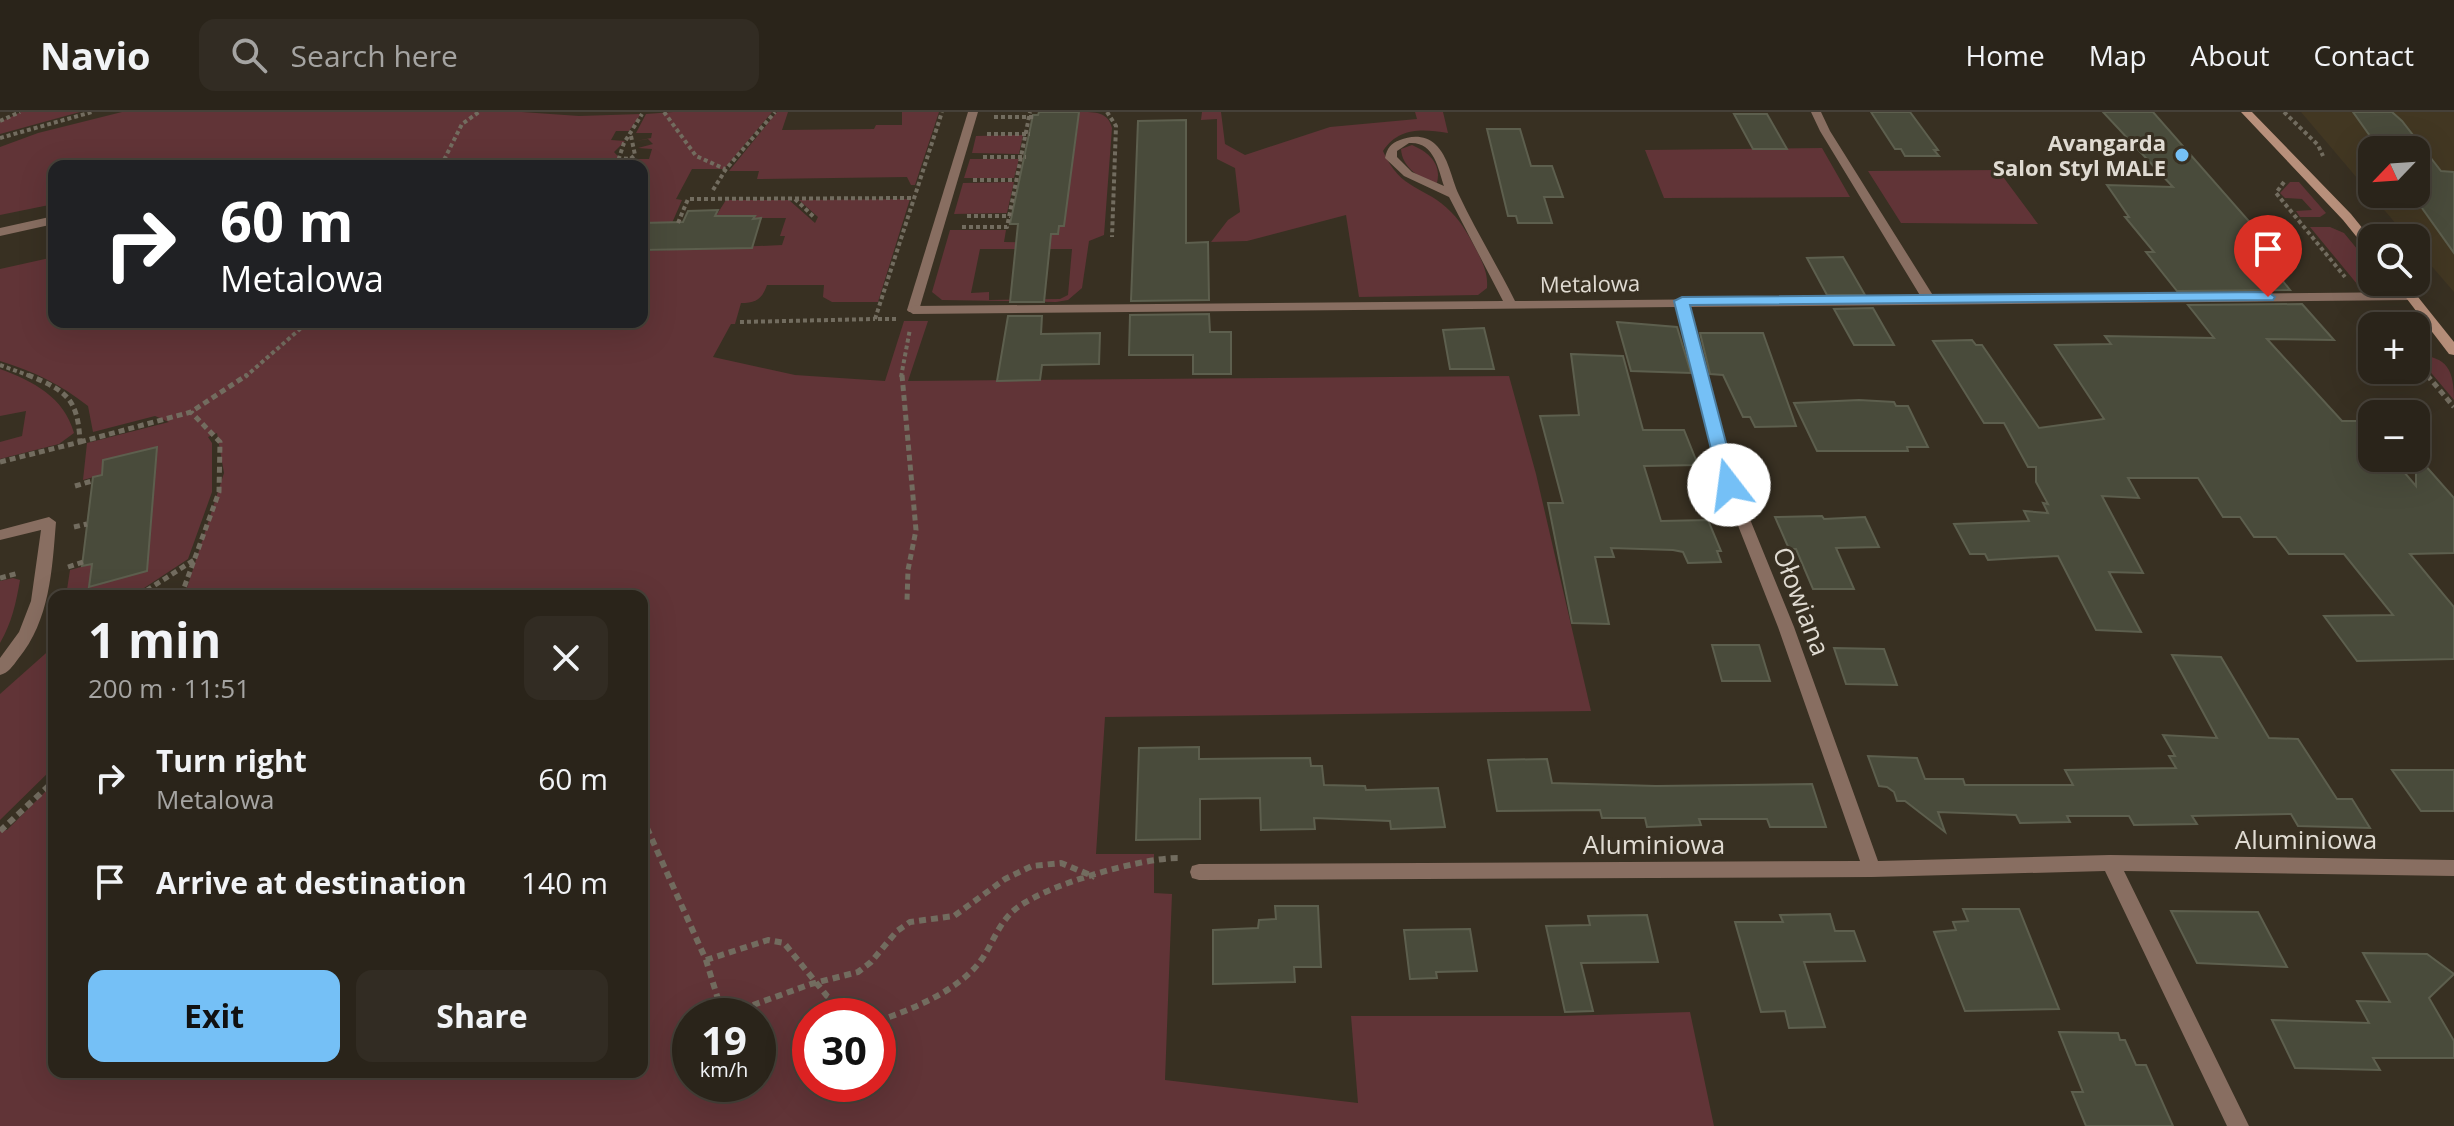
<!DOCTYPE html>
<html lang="en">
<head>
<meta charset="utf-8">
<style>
  :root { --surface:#2a241a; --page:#322c23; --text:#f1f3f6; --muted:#a5a4a2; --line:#464139; --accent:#75c0f6 }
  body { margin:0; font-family:"Open Sans",sans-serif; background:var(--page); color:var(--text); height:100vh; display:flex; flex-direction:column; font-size:30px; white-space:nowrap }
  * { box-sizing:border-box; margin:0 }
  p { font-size:26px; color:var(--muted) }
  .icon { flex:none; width:44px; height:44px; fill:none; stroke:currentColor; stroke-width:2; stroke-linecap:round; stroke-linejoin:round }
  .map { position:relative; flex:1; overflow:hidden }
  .details { position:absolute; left:48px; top:478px; width:600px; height:488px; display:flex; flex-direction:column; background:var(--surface); border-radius:16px; box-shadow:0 8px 32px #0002,0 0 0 2px var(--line) }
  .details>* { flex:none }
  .banner { position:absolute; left:48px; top:48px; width:600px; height:168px; border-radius:16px; box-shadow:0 8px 32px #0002,0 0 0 2px var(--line); background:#202124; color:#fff; overflow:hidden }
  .needle { width:52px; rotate:245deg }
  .controls { position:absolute; left:2358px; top:24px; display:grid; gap:16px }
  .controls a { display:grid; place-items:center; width:72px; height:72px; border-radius:16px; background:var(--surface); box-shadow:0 8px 32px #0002,0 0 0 2px var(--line); font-size:40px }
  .speed { position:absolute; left:672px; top:886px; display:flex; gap:16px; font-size:40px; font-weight:700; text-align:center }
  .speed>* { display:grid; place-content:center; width:104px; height:104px; border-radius:50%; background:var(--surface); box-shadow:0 8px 32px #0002,0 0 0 2px var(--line); line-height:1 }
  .speed small { font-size:20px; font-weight:400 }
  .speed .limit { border:12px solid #d22; background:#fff; color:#111 }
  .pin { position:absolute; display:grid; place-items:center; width:68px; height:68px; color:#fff; margin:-82px -34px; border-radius:50% 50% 50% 0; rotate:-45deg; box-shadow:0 0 8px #0007 }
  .pin .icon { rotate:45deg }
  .me { position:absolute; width:88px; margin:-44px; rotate:345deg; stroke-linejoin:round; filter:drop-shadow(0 0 6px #0008) }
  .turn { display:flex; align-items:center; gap:28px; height:168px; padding:0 40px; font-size:36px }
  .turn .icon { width:104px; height:104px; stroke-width:2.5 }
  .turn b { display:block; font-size:56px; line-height:68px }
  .round { display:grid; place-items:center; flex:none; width:84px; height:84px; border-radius:16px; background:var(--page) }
  .headline { display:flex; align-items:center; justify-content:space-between; height:136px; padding:0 40px }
  h1 { font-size:48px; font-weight:700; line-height:60px }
  .cta { display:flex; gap:16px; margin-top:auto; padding:16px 40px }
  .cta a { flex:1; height:92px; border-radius:16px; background:var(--accent); color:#111; font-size:32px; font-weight:700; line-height:92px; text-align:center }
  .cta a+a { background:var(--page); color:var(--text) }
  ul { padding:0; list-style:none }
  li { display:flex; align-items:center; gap:24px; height:104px; padding:0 40px }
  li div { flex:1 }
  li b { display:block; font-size:30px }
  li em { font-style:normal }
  header { display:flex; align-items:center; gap:48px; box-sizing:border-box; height:112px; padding:0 40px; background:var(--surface); border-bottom:2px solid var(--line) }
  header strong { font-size:38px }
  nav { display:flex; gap:44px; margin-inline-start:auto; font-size:28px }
  .search { width:560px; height:72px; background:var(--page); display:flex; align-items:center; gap:20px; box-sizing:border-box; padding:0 28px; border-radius:16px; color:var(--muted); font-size:30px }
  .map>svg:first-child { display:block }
</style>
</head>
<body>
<header>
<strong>Navio</strong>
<div class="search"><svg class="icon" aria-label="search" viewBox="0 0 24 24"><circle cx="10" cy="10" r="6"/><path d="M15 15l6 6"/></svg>Search here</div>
<nav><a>Home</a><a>Map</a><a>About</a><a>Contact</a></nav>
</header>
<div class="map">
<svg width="2454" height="1014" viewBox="0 0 2454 1014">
  <rect width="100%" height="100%" fill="#383022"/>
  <path fill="#423722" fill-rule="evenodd" d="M2301 0H2454V180L2416 136V126H2408ZM2372 38H2416V82H2372Z"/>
  <path fill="#613437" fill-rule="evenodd" d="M21 0H80L0 22V10Z
    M122 0H522L579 4 641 2 629 19H616L611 28 625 29 614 40 627 54H54V92L0 103V35L38 21Z
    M673 0H772L724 57H692L676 87 682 88 672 111 647 139 782 133 785 124H780L786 106H762L760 110H752L754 104 714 107 726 88H789L815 111 818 105 799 88 910 87 878 190H832L823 185 824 173H767C762 187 756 191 741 191L735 212H731L713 245 795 263 885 269 904 209H928L908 269 1509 264 1536 362 1591 599 1105 605 1096 742H1154V781L1172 782 1165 968 1358 991 1351 904H1561L1690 900 1714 1014H0V718H7L54 671V960H642V484H187L186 479 224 361 217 321 208 325 212 331V380L188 447 132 484H66L70 458 92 452 89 475 157 335 104 348 101 363 83 368 87 331 169 310 155 304 93 320 88 294C60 272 33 259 0 249V157L54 145V210H642V54H632L633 47H649L652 37 638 36 653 32 648 27 636 29 651 26 652 21H636L646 2ZM690 904H758V972H690ZM810 904H878V972H810Z
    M777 0H788L782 18 874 17 876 13H902V0H939L915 73H911L907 65 757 67 759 59H729Z
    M1079 0C1096 0 1108 0 1112 16L1104 123 1089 129 1082 176 1068 188 1056 190 942 188 932 180 950 118H1006L1004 130 1043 131 1044 122H1058L1059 114H1064L1068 48 1073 47 1078 13 1074 6H1078ZM980 137H1072L1068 183 1060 187 989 188V180L971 181Z
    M1202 0H1221L1225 32 1245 43 1330 15 1417 7 1415 0H1443L1448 21C1422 17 1399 15 1383 39 1401 80 1425 73 1451 100 1463 112 1470 126 1478 141 1484 154 1488 162 1487 176L1478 183 1359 185 1346 103 1247 129 1211 130 1228 108 1240 100 1235 56 1217 47V7L1201 8Z
    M1023 23 1019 42 972 41 976 24Z
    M1412 33C1428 40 1442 51 1437 71 1419 67 1402 55 1401 37Z
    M1822 36 1850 85 1664 86 1645 38Z
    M970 47H1019L1014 66H964Z
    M1998 58 2038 112 1901 111 1868 59Z
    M1014 70 1007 101 954 102 963 71Z
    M2290 70H2299L2326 101 2320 105H2300L2296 99 2312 98 2302 87 2285 86 2280 81Z
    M2310 115H2330L2344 121 2372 155V170H2384V174L2362 178Z
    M2416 243C2448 244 2454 259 2454 288Z
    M0 257C33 269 64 285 74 321L59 332 0 347V330L22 324 26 299 0 304Z
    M13 466 20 468C16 491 12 510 0 531V469Z
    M54 534V655L0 708V582Z"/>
  <path fill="#494b3b" stroke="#5d5f4e" stroke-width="2" d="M1039 0H1079L1064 114H1059L1058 122H1051L1044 190H1010L1018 112H1010L1033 3H1038Z
    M1871 0H1910L1938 38H1934L1939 44H1905L1901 37H1895Z
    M2103 0H2153L2276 140 2259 139 2290 178 2177 179 2146 140H2154L2125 105H2129L2107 73 2173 75Z
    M2353 0H2392L2402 9 2441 59 2454 60V141L2412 82H2416V38H2380Z
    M1734 2H1767L1787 37H1753Z
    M1186 8V131L1208 130 1209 188 1131 189 1138 9Z
    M1487 17H1520L1531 54H1552L1563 85H1544L1552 111H1518L1516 104H1508Z
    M718 98 715 104H755L753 107 761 106 752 136 642 138V111L683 110 688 99Z
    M1843 145 1865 183H1827L1807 146Z
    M2302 192 2334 228 2267 227 2342 309H2361L2372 322V346H2392L2416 374V343L2454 386V441L2410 442 2454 495V547L2357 549 2324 504 2393 503 2344 442H2289L2276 425H2254L2240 405H2223L2198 366H2128L2139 386 2102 384 2143 461 2109 460 2141 520 2096 518 2058 444 1988 448 1985 442H1970L1954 412 2029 409 2024 399 2048 401 2043 391 2048 392 2036 370V355H2028L2004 311H1984L1933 229 1972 228 1976 233H1982L2039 316 2104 307 2055 233 2111 232 2105 224 2214 226 2188 193Z
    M1873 196 1894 233H1854L1834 197Z
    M1209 202 1210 220H1231V262H1193V243H1129L1130 203Z
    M1008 204H1042L1041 222 1100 221 1099 252 1042 253 1040 268 997 269Z
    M1617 210 1677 215 1691 261 1631 259Z
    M1484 216 1494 257H1450L1443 218Z
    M1700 221H1763L1796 314 1755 315 1750 305H1743L1723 263 1710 262Z
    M1571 242 1623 244 1643 318H1684L1698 353 1644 354 1661 409 1708 408 1721 439H1717L1721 450 1688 451 1683 440 1673 438 1611 436 1614 445H1595L1609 512 1572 511 1548 391H1563L1540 304 1579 303Z
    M1859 288 1894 290 1896 294H1908L1928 335H1907L1908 339H1817L1794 291Z
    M157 335 147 459 89 475 92 452 82 454 93 365 102 363 103 348Z
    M1822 404 1824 407 1865 405 1879 435 1836 436 1854 477H1813L1796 437H1789L1775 405Z
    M1712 533H1759L1770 569H1722Z
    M1834 536 1884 537 1897 573 1846 572Z
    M2172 543 2221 545 2269 626 2298 627 2337 687H2352L2370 716 2298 714 2291 702 2192 704 2197 712 2134 713 2129 704H2067L2070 710 2020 711 2016 703 1938 700 1945 720 1905 689H1897L1894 680 1887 675 1879 674 1868 644 1917 646 1925 667H1963L1965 673H2073L2065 658 2176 656 2169 644H2175L2163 623 2217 626Z
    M1199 635V647L1310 646 1311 654H1322L1324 673 1365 674 1366 678 1438 676 1445 715 1391 717 1390 709 1314 706 1315 717 1261 718 1260 686 1200 687V727L1136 728 1139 636Z
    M1547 647 1552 671 1656 674 1812 672 1826 715H1770L1767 707H1699L1701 713 1647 715 1645 706H1602L1600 698 1497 699 1488 648Z
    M2392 658H2454V699H2421Z
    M1275 794H1318L1321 855H1294L1295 870 1213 872V818L1258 816 1259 808 1276 807Z
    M1963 797H2019L2059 897 1965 899 1934 820 1956 818 1953 810 1968 809Z
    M2171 799 2258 800 2287 855 2197 851Z
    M1830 802 1835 819H1854L1865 849 1804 850 1825 915 1789 916 1785 899 1761 900 1735 810H1783L1780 803Z
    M1647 803 1658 850 1581 851 1593 899 1565 900 1546 814 1590 813 1588 804Z
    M1470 817 1477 859 1436 860 1437 866 1410 867 1404 818Z
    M2363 841 2427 842 2454 862 2429 886 2454 929V946H2373L2380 958 2295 956 2272 908 2369 911 2357 889 2390 890Z
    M2059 920 2118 921 2120 928H2125L2136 953H2146L2173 1014H2086L2072 980H2083Z"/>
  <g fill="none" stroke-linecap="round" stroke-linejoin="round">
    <path stroke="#726c5f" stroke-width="4" stroke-dasharray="4 3" stroke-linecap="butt" d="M664 0 696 44 725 57
      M1107 0 1116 14 1112 125
      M2284 0 2318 33 2323 44
      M994 5H1033
      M0 9 20 0
      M987 22H1030
      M631 24 635 43 630 47 619 46 624 31 642 2
      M0 26 92 0
      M983 45H1026
      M441 54 462 12 479 0
      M973 68H1016
      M2284 70 2276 81 2345 165
      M713 78 726 57 775 0
      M795 87 815 106
      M967 104H1010
      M678 111 688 87 914 86
      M962 115H1007L1030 0
      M896 207H875L942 0
      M740 210 875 207
      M2416 249 2429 265
      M0 253 33 265
      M245 265 308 210
      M901 265 910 217"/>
    <path stroke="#726c5f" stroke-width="5" stroke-dasharray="6 4" stroke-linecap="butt" d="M902 263 916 418 908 458 907 489
      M2427 263 2454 295
      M80 330 191 300 247 263
      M0 350 80 330C78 287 67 279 28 263
      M75 374 92 369
      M74 415 87 412
      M68 455 83 450
      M0 466 19 461
      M138 484 194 448
      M181 484 219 380 220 330 191 300"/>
    <path stroke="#726c5f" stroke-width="6" stroke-dasharray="7 5" stroke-linecap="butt" d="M642 705 706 848 718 887 731 901 811 872 858 860 871 850 897 819 910 810 954 804 1005 767 1032 754 1061 751 1095 765
      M0 719 54 669
      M706 848 768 828 784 831 827 884 858 904
      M878 909C913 897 960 878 982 847 992 832 998 814 1011 801 1038 774 1141 746 1178 746"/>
    <path fill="#886e61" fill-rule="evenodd" d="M968 0H978L919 198 917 200H909L907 198Z"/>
    <path fill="#886e61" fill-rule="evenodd" d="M1811 0H1821L1830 19 1934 185 2412 180 2418 184 2412 188 1690 195 1736 373 1794 515 1878 749 2110 743 2454 748V764L2124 759 2249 1014H2227L2105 759 1872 765 1199 768 1192 766 1190 760 1192 754 1199 752 1860 749 1778 515 1722 373 1677 195 913 202 907 198 913 194 1503 189 1449 85 1404 64 1385 46C1387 36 1391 31 1400 28 1411 23 1426 23 1435 32 1449 45 1451 66 1459 83 1476 119 1497 153 1515 189L1921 185 1820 19ZM1409 31C1434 29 1438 56 1444 74L1412 60 1397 45V39Z
      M54 104V112L0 124V116Z
      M49 405 56 410C52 458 50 508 18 547 13 554 8 561 0 563V546L19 520 31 489 41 418 0 428V418Z"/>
    <path fill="#b8907b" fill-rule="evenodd" d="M2241 0H2252L2351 102 2372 128V140L2368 139 2343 108Z
      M2394 170H2406L2454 230V243L2449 242Z"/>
  </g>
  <path fill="#75c0f6" stroke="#4c7da0" stroke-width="2" d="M2268 180 2275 185 2273 188 1690 193 1737 373 1729 379 1720 373 1674 189 1682 185Z"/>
  <circle fill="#75c0f6" stroke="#383022" stroke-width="3" cx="2182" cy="43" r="8"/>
  <g text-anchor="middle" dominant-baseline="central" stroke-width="6" stroke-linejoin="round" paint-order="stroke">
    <g font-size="22" font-weight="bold" fill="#e0dbd2" stroke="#383022" text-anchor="end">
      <text x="2166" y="30">Avangarda<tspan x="2166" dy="25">Salon Styl MALE</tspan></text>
    </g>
    <g font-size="22" fill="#e0dbd2" stroke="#383022">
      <text transform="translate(1590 171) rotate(-1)">Metalowa</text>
    </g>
    <g font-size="26" fill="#e0dbd2" stroke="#383022">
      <text transform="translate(1802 489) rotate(69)">Ołowiana</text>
      <text x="2306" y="727">Aluminiowa</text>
      <text x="1654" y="732">Aluminiowa</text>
    </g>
  </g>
</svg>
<div class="controls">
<a><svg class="needle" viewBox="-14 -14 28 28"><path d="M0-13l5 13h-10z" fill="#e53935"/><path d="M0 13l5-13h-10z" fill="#a5a4a2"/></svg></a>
<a><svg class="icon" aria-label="search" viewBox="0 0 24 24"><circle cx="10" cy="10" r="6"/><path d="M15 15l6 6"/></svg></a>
<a>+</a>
<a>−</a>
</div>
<div class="speed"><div>19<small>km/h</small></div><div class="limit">30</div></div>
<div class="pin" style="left:2268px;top:185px;background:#d93025"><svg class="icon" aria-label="arrive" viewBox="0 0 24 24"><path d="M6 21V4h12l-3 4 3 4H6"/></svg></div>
<svg class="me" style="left:1729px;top:373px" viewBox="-20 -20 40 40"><circle r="19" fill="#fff"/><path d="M0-13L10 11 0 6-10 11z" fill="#75c0f6"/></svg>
<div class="banner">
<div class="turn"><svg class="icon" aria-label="right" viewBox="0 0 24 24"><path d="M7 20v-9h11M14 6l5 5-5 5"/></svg><div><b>60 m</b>Metalowa</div></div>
</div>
<section class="details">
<div class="headline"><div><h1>1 min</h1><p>200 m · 11:51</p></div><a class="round"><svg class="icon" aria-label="close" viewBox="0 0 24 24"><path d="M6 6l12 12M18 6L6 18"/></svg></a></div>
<ul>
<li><svg class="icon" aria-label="right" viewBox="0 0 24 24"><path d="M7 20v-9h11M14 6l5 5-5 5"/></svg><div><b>Turn right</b><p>Metalowa</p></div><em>60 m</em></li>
<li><svg class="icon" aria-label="arrive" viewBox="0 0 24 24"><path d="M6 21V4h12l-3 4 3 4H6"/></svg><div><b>Arrive at destination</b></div><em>140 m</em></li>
</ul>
<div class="cta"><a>Exit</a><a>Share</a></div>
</section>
</div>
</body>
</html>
